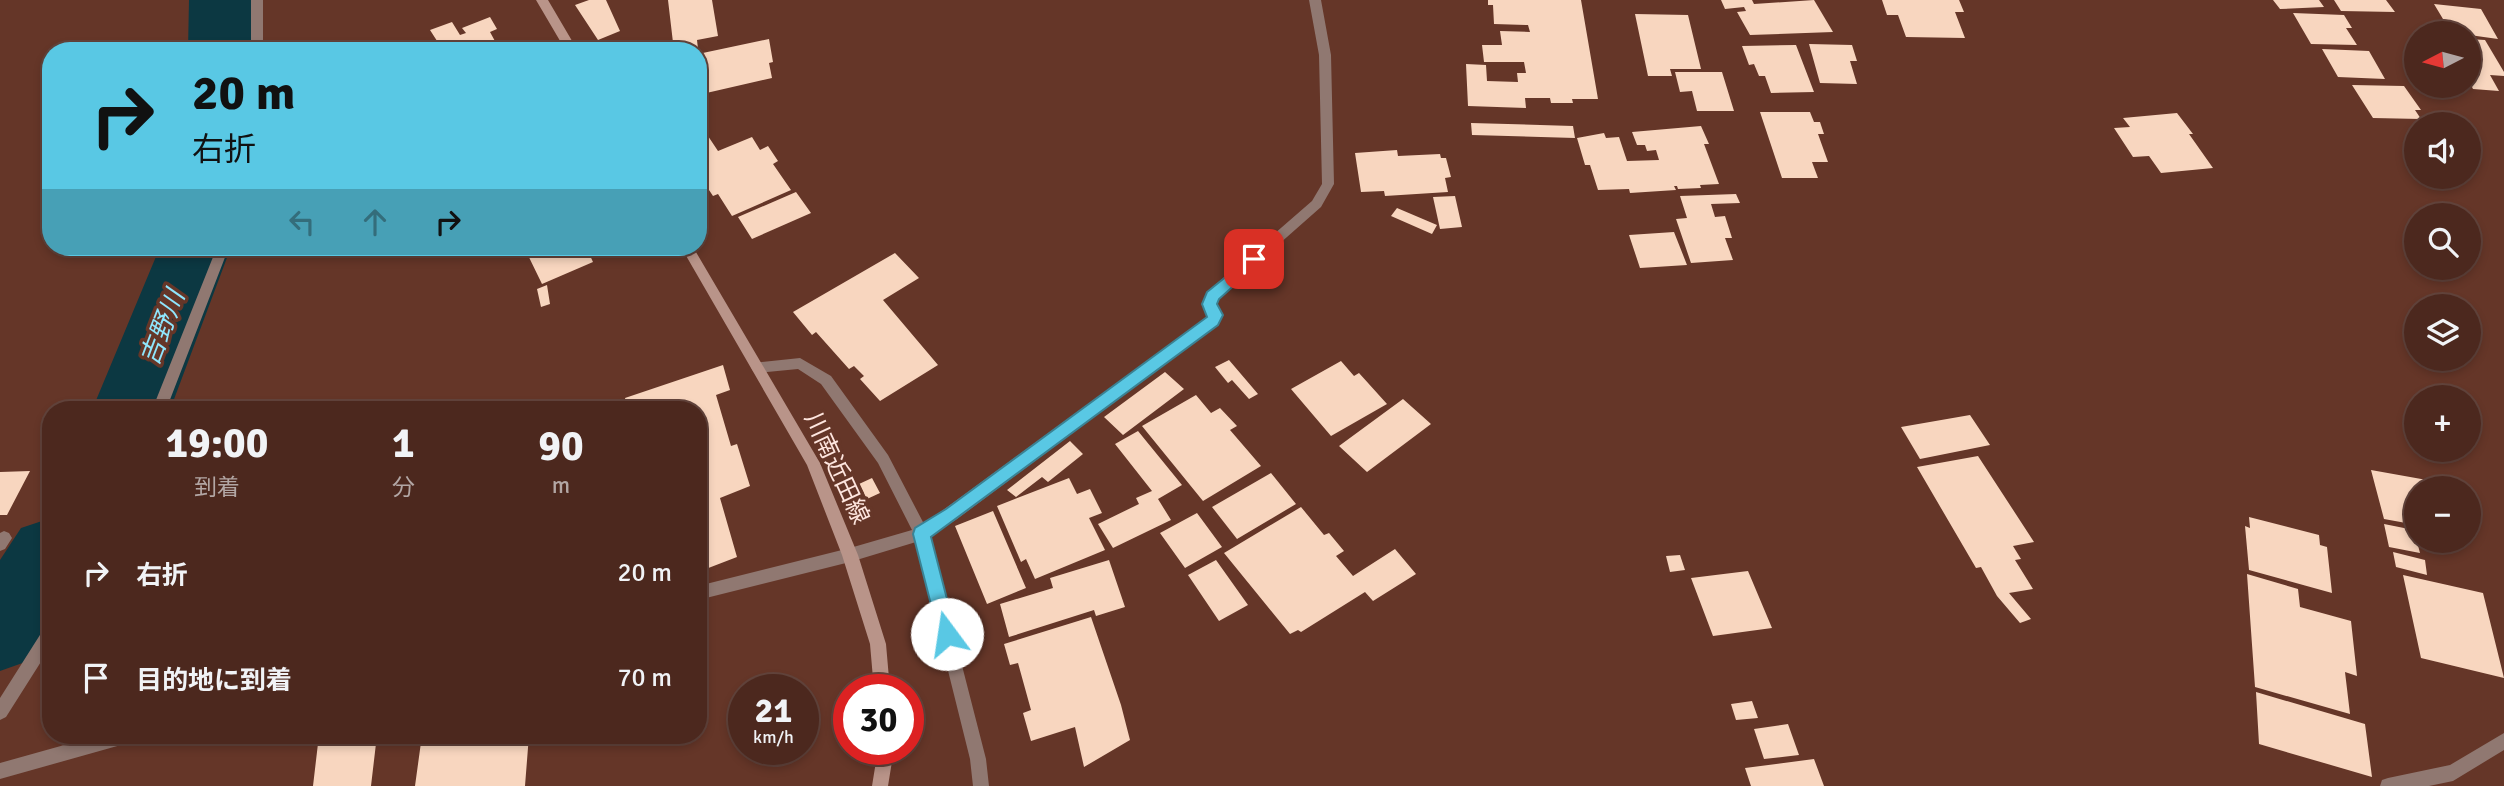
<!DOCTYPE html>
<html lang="ja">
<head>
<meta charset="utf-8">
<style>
  :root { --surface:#4c281e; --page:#533027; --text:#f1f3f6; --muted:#b2a6a4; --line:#63443c }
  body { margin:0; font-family:Signika,"Noto Sans JP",sans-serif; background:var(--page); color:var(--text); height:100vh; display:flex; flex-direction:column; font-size:26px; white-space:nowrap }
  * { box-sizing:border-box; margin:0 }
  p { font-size:23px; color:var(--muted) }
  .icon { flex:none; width:38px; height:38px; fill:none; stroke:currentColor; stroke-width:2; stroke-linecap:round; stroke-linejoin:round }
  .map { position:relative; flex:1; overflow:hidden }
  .drawer { position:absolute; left:42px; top:401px; width:665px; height:343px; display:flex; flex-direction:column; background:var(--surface); border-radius:28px; box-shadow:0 4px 10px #0003,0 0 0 2px var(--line) }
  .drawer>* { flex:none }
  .guide { position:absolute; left:42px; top:42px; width:665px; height:214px; border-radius:28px; box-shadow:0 4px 10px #0003,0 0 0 2px var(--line); background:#59c8e4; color:#111; overflow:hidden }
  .needle { width:46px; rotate:264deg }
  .fabs { position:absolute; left:2404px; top:21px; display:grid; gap:14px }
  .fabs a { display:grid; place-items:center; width:77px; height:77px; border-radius:50%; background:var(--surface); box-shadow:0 4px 10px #0003,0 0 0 2px var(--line); font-size:35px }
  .speed { position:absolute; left:728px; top:674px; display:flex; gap:14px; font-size:35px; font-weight:700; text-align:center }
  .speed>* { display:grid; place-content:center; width:91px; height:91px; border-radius:50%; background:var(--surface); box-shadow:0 4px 10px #0003,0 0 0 2px var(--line); line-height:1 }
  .speed small { font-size:18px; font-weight:400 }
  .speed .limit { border:10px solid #d22; background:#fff; color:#111 }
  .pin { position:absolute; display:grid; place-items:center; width:60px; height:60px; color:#fff; margin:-30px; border-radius:14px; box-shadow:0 4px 10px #0006 }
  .me { position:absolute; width:77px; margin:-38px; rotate:346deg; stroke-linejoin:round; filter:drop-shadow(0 0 5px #0008) }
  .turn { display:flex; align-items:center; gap:24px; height:147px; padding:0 35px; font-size:32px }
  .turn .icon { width:91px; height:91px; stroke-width:2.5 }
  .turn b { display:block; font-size:49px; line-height:60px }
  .lanes { display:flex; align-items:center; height:66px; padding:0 35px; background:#0003; justify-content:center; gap:35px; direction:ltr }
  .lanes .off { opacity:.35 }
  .eta { display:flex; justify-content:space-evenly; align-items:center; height:119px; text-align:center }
  .eta b { font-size:42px; font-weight:700; line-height:49px }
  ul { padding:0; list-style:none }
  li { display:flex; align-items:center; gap:21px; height:105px; padding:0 35px }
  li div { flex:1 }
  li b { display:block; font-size:26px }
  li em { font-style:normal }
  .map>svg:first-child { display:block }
</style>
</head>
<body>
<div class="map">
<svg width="2504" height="786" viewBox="0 0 2504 786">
  <rect width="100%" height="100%" fill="#653628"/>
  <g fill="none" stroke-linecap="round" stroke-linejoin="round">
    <path fill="#0c3842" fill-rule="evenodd" d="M189 0H251L252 51H188Z
      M160 247H231L170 410H92Z
      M51 518V628L31 660 0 671V560L21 528Z"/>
  </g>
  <path fill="#f8d6bf" d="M589 0H606L620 31 598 40 575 5Z
    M668 0H712L718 36 697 40 698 49 674 51Z
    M1488 0H1581L1598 99H1572L1573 103H1551L1550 98H1525L1526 108 1468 106 1466 64 1486 65 1487 81 1518 82 1517 73H1526L1524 62H1484L1482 45H1502L1500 31 1530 32 1528 25 1494 24 1493 5H1488Z
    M1721 0H1752L1754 4 1814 0 1833 32 1750 35 1737 12 1746 11 1744 7 1725 9Z
    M1882 0H1959L1964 12H1955L1965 38 1906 37 1898 15H1887Z
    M2273 0H2319L2324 7 2280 9Z
    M2334 0H2386L2395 12 2341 11Z
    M2434 4 2481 9 2498 39 2455 33 2448 20 2443 19Z
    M2293 13 2344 15 2352 28H2346L2357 45 2311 44Z
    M1635 14 1688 15 1701 69H1670L1672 76H1648Z
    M490 17 497 29 490 32 496 43 477 51H450L444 41 439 44 430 30 452 22 460 35 466 33 462 28Z
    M769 39 773 62 769 63 772 78 702 94 698 54Z
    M2469 39 2485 40 2504 72V76L2490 75 2499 91 2473 89 2469 81Z
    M1809 44 1852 45 1857 61H1850L1857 84 1820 83Z
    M1796 45 1814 92 1771 93 1765 76H1759L1754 64 1749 65 1742 46Z
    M2322 49 2369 51 2385 79 2338 77Z
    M1675 72H1722L1734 111H1697L1692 91 1680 92Z
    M2352 85 2404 86 2421 110H2415L2421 119 2373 118Z
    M1760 112H1810L1814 122H1820L1824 134H1818L1828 162H1812L1818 178H1782Z
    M2177 113 2193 134H2189L2213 168 2161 173 2149 156 2133 157 2114 128 2130 127 2123 118Z
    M1471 123 1573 126 1575 138 1472 135Z
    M1701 126 1709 144H1704L1719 184 1700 185 1701 188 1678 189 1677 186H1674L1676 190 1630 193 1629 189 1598 190 1590 165H1585L1577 138 1604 133 1606 138 1619 137 1627 161 1659 160 1656 150 1647 151 1645 145H1637L1632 132Z
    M708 136 718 151 752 137 760 150 768 146 778 161 773 164 791 190 732 216 718 194 713 196 699 175 704 173 698 165V140Z
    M1397 150 1398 156 1440 154 1441 158H1446L1451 177 1445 178 1448 192 1385 196 1384 191 1361 192 1355 153Z
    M796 192 811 213 752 239 738 217Z
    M1736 194 1740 203 1711 204 1715 217 1725 216 1732 238H1725L1733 260 1691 263 1676 219 1687 218 1680 196Z
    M1455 196 1462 227 1440 229 1433 197Z
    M1397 208 1437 225 1432 234 1391 216Z
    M1674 232 1687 265 1640 268 1629 235Z
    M524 247H586L593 262 542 284Z
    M895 253 919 278 883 300 938 365 880 401 860 379 864 376 854 366 849 369 816 332 812 335 793 312Z
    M547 285 550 304 541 307 537 289Z
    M1229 360 1258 394 1249 399 1232 380 1228 383 1215 367Z
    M1341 361 1354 376 1359 373 1387 404 1331 436 1291 389Z
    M723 365 730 390 716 395 731 446 737 444 750 486 720 498 737 557 698 572V410H628L625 398Z
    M1165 372 1184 389 1123 435 1104 417Z
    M1196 395 1211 413 1220 408 1237 426 1230 430 1261 466 1203 501 1142 426Z
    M1403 399 1431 424 1367 472 1339 446Z
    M1970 415 1990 445 1920 459 1901 427Z
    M1138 431 1182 485 1158 499 1171 520 1113 548 1098 524 1139 504 1136 498 1152 491 1115 444Z
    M1070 441 1083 454 1048 482 1042 477 1016 497 1007 490Z
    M1978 456 2034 542 2013 546 2021 559 2015 560 2033 589 2009 593 2031 619 2020 623 1997 596 1981 567 1976 568 1917 467Z
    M2371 470 2466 487 2465 488H2417V525L2384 519Z
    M30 471 7 515H0V472Z
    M1271 473 1296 504 1237 539 1212 507Z
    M872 478 880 493 867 499 859 484Z
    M1069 478 1077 494 1090 489 1102 513 1089 518 1105 550 1035 579 1026 559 1021 562 997 506Z
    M1301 507 1324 535 1329 533 1344 551 1336 556 1353 576 1395 549 1416 574 1373 601 1365 592 1301 632 1298 630 1290 634 1224 553Z
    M993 511 1026 588 987 604 955 526Z
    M1197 513 1222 547 1185 568 1160 533Z
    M2249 517 2319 535 2320 545 2327 547 2332 593 2249 570 2245 526 2250 528Z
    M2384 524 2414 530 2420 553 2389 547Z
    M2393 552 2425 560 2427 575 2396 567Z
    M1680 555 1685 570 1670 572 1666 556Z
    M1109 560 1125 607 1096 616 1094 610 1009 637 1000 604 1053 588 1050 578Z
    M1216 560 1248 605 1219 621 1188 575Z
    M1748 571 1772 628 1713 636 1691 578Z
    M2247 574 2298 589 2300 607 2351 621 2357 676 2345 672 2350 714 2255 687Z
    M2403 575 2483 593 2504 678 2421 658Z
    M1091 617 1121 705 1130 740 1084 767 1075 727 1031 741 1023 713 1031 710 1018 663 1010 665 1004 644Z
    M2256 692 2365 724 2372 777 2259 744Z
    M1752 701 1758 718 1736 720 1731 704Z
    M1788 724 1799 755 1764 759 1754 729Z
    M319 735H377L371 786H313Z
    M422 735H529L525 786H415Z
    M1814 759 1824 786H1751L1745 768Z"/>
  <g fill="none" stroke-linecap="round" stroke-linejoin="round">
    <path fill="#907871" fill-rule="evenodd" d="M251 0H263V51H251Z
      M1309 0H1321L1331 55 1334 184 1321 207 1218 298 1217 304 1223 315 1217 325 957 519 929 537 986 759 989 786H973L970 759 916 542 850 562 698 600V586L850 548 912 530 878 463 821 384 798 369 758 373 753 371 751 367 753 363 800 358 831 376 888 455 924 524 1207 317 1209 315 1203 304 1207 292 1312 201 1322 184 1319 55Z
      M217 247H229L166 410H152Z
      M4 531 9 533 12 538 5 549 0 551V533Z
      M51 625V646L6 717 0 720V698L45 627Z
      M2504 733V750L2453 781 2429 786H2380L2382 780 2388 778 2450 765Z
      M100 735H136L134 741 128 743 0 779V763Z"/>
    <path fill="#b99489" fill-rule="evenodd" d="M536 0H548L578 51H566Z
      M681 247H693L820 463 858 555 886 644 890 690H874L870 644 842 555 807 465Z
      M878 749H894L888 786H872Z"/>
  </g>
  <path fill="#59c8e4" stroke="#3a8294" stroke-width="2" d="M1254 254 1262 259 1259 263 1219 299 1217 304 1223 315 1218 325 931 537 956 634 953 640 947 642 940 640 913 534 915 528 946 509 1207 317 1202 304 1207 292Z"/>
  <g text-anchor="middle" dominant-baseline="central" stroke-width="7" stroke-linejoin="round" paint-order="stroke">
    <g font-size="24" fill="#fee6df" stroke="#653628">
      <text transform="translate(837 468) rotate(65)">川南近田線</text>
    </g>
    <g font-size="26" font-style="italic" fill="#8fe6fd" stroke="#653628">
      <text transform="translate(163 328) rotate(-69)">吉野川</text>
    </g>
  </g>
</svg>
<div class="fabs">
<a><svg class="needle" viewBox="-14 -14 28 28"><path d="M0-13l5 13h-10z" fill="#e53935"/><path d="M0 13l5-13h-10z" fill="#b2a6a4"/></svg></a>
<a><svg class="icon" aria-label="sound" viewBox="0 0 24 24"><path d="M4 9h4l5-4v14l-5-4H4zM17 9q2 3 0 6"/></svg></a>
<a><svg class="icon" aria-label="search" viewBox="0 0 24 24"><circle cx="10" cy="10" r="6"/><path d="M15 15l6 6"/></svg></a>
<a><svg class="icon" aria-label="layers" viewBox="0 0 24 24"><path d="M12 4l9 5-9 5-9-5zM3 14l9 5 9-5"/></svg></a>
<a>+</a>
<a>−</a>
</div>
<div class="speed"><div>21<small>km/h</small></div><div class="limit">30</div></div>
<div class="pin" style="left:1254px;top:259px;background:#d93025"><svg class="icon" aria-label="arrive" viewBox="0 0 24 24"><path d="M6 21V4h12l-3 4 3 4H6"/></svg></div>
<svg class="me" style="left:947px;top:634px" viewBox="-20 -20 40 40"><circle r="19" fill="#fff"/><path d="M0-13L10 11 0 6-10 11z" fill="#59c8e4"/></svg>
<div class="guide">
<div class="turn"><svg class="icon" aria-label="right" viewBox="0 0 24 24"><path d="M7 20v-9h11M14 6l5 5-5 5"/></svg><div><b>20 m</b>右折</div></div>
<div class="lanes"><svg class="icon off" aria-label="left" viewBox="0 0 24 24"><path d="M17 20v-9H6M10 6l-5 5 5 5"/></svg><svg class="icon off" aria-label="ahead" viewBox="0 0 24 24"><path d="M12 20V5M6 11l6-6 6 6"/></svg><svg class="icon" aria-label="right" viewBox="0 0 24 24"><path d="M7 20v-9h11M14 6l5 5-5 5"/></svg></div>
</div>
<section class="drawer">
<div class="eta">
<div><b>19:00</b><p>到着</p></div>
<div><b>1</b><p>分</p></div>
<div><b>90</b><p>m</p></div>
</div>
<ul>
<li><svg class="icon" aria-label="right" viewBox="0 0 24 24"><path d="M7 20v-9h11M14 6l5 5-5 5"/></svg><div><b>右折</b></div><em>20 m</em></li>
<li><svg class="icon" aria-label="arrive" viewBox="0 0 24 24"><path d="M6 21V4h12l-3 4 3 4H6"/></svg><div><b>目的地に到着</b></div><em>70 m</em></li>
</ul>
</section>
</div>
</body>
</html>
